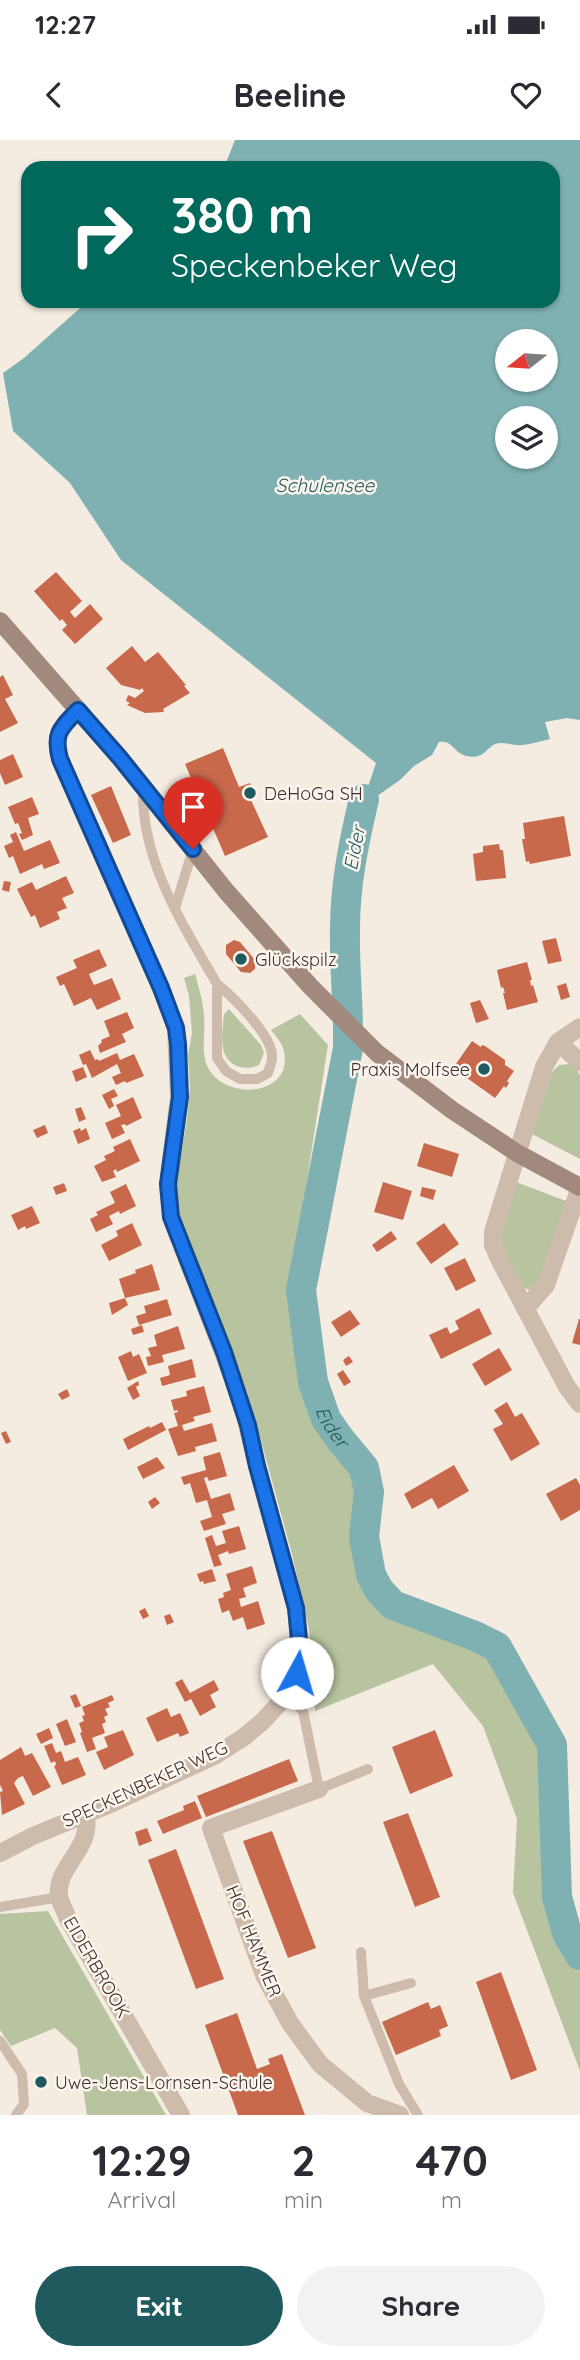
<!DOCTYPE html>
<html lang="en">
<head>
<meta charset="utf-8">
<style>
  :root { --surface:#fff; --page:#f2f2f3; --text:#2b2b33; --muted:#7c7c81; --accent:#1f5a5e }
  body { margin:0; font-family:Quicksand,sans-serif; background:var(--page); color:var(--text); height:100vh; display:flex; flex-direction:column; font-size:26px; white-space:nowrap }
  * { box-sizing:border-box; margin:0 }
  p { font-size:23px; color:var(--muted) }
  .icon { flex:none; width:38px; height:38px; fill:none; stroke:currentColor; stroke-width:2; stroke-linecap:round; stroke-linejoin:round }
  .map { position:relative; height:1975px; overflow:hidden }
  .panel { display:flex; flex-direction:column; background:var(--surface); flex:1 }
  .panel>* { flex:none }
  .banner { position:absolute; left:21px; top:21px; width:539px; height:147px; border-radius:21px; box-shadow:0 2px 5px #0004; background:#00695c; color:#fff; overflow:hidden }
  .needle { width:46px; rotate:253deg }
  .fabs { position:absolute; left:495px; top:189px; display:grid; gap:14px }
  .fabs a { display:grid; place-items:center; width:63px; height:63px; border-radius:50%; background:var(--surface); box-shadow:0 2px 5px #0004; font-size:35px }
  .pin { position:absolute; display:grid; place-items:center; width:60px; height:60px; color:#fff; margin:-72px -30px; border-radius:50% 50% 50% 0; rotate:-45deg; box-shadow:0 0 7px #0007 }
  .pin .icon { rotate:45deg }
  .me { position:absolute; width:77px; margin:-38px; rotate:6deg; stroke-linejoin:round; filter:drop-shadow(0 0 5px #0008) }
  .turn { display:flex; align-items:center; gap:24px; height:147px; padding:0 35px; font-size:32px }
  .turn .icon { width:91px; height:91px; stroke-width:2.5 }
  .turn b { display:block; font-size:49px; line-height:60px }
  .eta { display:flex; justify-content:space-evenly; align-items:center; height:119px; text-align:center }
  .eta b { font-size:42px; font-weight:700; line-height:49px }
  .action { display:flex; gap:14px; margin-top:auto; padding:14px 35px }
  .action a { flex:1; height:80px; border-radius:42px; background:var(--accent); color:#fff; font-size:28px; font-weight:700; line-height:80px; text-align:center }
  .action a+a { background:var(--page); color:var(--text) }
  .status { display:flex; justify-content:space-between; align-items:center; height:49px; padding:0 35px; background:var(--surface); direction:ltr }
  .status svg { height:19px; fill:currentColor }
  header { display:flex; justify-content:space-between; align-items:center; height:91px; padding:0 35px; background:var(--surface); font-size:32px; font-weight:700 }
  .map>svg:first-child { display:block }
</style>
</head>
<body>
<div class="status"><b>12:27</b><svg viewBox="0 0 49 12"><path d="M0 12V9h3v3zM5 12V6h3v6zM10 12V3h3v9zM15 12V0h3v12zM26 1h20v11H26zM47 4h2v5h-2z"/></svg></div>
<header><svg class="icon" aria-label="back" viewBox="0 0 24 24"><path d="M15 5l-7 7 7 7"/></svg>Beeline<svg class="icon" aria-label="heart" viewBox="0 0 24 24"><path d="M12 20l-8-8c-3-5 5-10 8-4 3-6 11-1 8 4z"/></svg></header>
<div class="map">
<svg width="580" height="1975" viewBox="0 0 580 1975">
  <rect width="100%" height="100%" fill="#f4ebe1"/>
  <path fill="#b8c4a0" d="M195 834C199 848 203 861 204 876 206 894 200 911 208 928 227 963 297 955 283 908 281 902 275 895 271 890L300 874 328 905 290 1149 312 1276 355 1330 357 1354 352 1399 358 1434 372 1456 392 1479 480 1508 519 1563 539 1607 543 1639 545 1753 556 1796 572 1825 580 1831V1931L513 1753 517 1679 483 1586 433 1524 315 1571 309 1489 292 1414 249 1257 223 1186 185 1095 178 1068 176 1044 187 979 190 948 188 915 192 893 189 856 184 838Z
    M229 869 261 905 264 913 259 925C244 932 226 926 223 908 221 898 223 885 224 874Z
    M569 924 576 928 580 935V1019L532 994 552 932 559 925Z
    M516 1042 566 1061 537 1148 530 1150 521 1147 500 1100Z
    M48 1771 166 1975H87L77 1908 55 1888 11 1906 0 1890V1774Z"/>
  <path fill="#7fb0b2" fill-rule="evenodd" d="M235 0H580V580L567 578 545 582 550 599C541 601 531 604 522 605 514 606 503 601 495 604 486 608 484 620 466 616 454 613 453 600 439 602L432 615 414 626 400 640 370 661 364 659 376 623 121 420 70 343 13 291 3 233 24 218 88 161H553V28H224ZM508 201H546V240H508ZM508 278H546V317H508Z"/>
  <g fill="none" stroke-linecap="round" stroke-linejoin="round">
    <path stroke="#7fb0b2" stroke-width="30" id="s1" d="M364 659C354 702 345 744 345 788 344 828 349 868 348 908L301 1150 313 1242 326 1279 340 1299 364 1328 369 1352 364 1397 371 1435 379 1450 393 1465 475 1496 497 1507 552 1605 557 1757 567 1793 580 1815"/>
  </g>
  <path fill="#c8694b" d="M56 432 82 461 70 472 75 478 90 464 103 479 75 504 62 490 67 485 62 479 60 481 34 451Z
    M132 506 145 522 158 512 186 545 184 546 190 553 163 569 164 572 145 573 127 565 130 563 126 561 128 555 135 558 144 551 142 548 140 550 121 545 106 528Z
    M3 535 13 555 5 559 18 583 0 592V537Z
    M223 608 239 647 250 643 256 658 251 660 268 697 225 716 185 624Z
    M13 614 23 637 5 645 0 633V620Z
    M111 646 131 695 113 703 91 655Z
    M32 657 39 674 28 678 33 695 22 700 19 694 22 693 18 683 15 684 8 667Z
    M564 676 571 716 530 724 529 721 526 722 522 699H525L523 683Z
    M16 692 24 711 50 700 60 723 44 729 42 724 20 734 13 716 9 718 4 706 13 702 10 695Z
    M499 704 500 710H503L506 738 476 741 473 714 483 712V706Z
    M66 736 74 753 62 758 67 768 57 772 60 779 40 788 35 775 31 777 17 749 32 742 36 750Z
    M4 741 11 742 9 752 2 750Z
    M556 798 562 821 548 824 542 801Z
    M234 800 240 802 255 820V829L250 833 241 832 226 814V805Z
    M99 809 107 826 89 834 91 839 94 845 112 838 121 859 97 870 91 858 74 866 64 844 60 846 56 837 77 828 73 820Z
    M527 822 532 840H530L531 846 533 845 538 862 507 870 503 853H505L503 847 501 848 497 830Z
    M566 843 570 857 561 860 557 846Z
    M480 860 489 879 476 883 470 863Z
    M127 872 134 888 122 894 126 902 100 913 98 906 102 902 101 900 110 896 104 881Z
    M472 901 481 907 482 905 485 906 505 920V925L514 931 507 941 509 943 506 948 504 946 495 958 453 928Z
    M90 910 95 920 98 919 99 921 117 913 120 920 134 914 144 936 126 943 125 941 116 945 112 937 121 933 117 924 92 938 86 924 83 925 79 915Z
    M83 927 87 937 76 942 72 931Z
    M114 949 118 956 111 959 114 966 109 969 102 955Z
    M133 957 142 978 126 986 125 984 121 985 125 993 112 999 105 983 121 976 116 965Z
    M81 967 86 979 79 982 75 969Z
    M45 985 48 993 37 998 33 990Z
    M80 988 81 991 86 988 90 999 78 1004 73 991Z
    M130 999 140 1021 117 1032 116 1029 113 1031 116 1037 102 1042 94 1026 106 1020 104 1016 115 1011 113 1007Z
    M424 1003 459 1014 452 1037 417 1026Z
    M383 1042 412 1051 403 1080 374 1072Z
    M64 1043 67 1051 56 1055 53 1047Z
    M126 1044 136 1066 120 1074 119 1071 109 1076 113 1084 96 1092 90 1079 98 1075 96 1072 115 1063 110 1052Z
    M422 1047 436 1050 433 1060 420 1056Z
    M32 1066 40 1083 26 1089 25 1086 18 1090 11 1075Z
    M132 1083 142 1105 109 1121 101 1105 118 1096 116 1091Z
    M444 1083 459 1104 431 1124 416 1103Z
    M391 1091 397 1099 377 1112 372 1105Z
    M465 1118 476 1141 456 1151 444 1128Z
    M152 1124 160 1150 125 1158 119 1139 136 1133 135 1130Z
    M125 1158 128 1165 112 1175 109 1163Z
    M167 1159 172 1175 139 1185 136 1176 146 1173 144 1166Z
    M479 1168 492 1194 441 1219 429 1195 447 1187 450 1194 459 1189 455 1181Z
    M350 1170 360 1184 341 1197 331 1182Z
    M579 1179H580V1205L572 1203Z
    M142 1185 144 1192 133 1195 131 1189Z
    M178 1186 185 1209 162 1215 164 1222 148 1226 146 1217 151 1216 148 1208 157 1206 154 1195Z
    M499 1208 512 1230 485 1246 472 1224Z
    M131 1211 133 1217 139 1214 147 1233 128 1241 118 1217Z
    M349 1216 353 1222 346 1226 343 1220Z
    M192 1219 196 1237 162 1246 160 1238 170 1235 168 1226Z
    M343 1230 351 1242 344 1246 337 1234Z
    M138 1241 139 1245 136 1247 140 1256 133 1260 127 1248Z
    M204 1246 211 1272 193 1277 195 1281 182 1285 184 1291 212 1283 217 1301 195 1307 196 1311 178 1316 168 1289 178 1286 174 1273 178 1272 177 1270 174 1271 171 1260 187 1256 186 1251Z
    M67 1249 70 1256 62 1260 58 1254Z
    M507 1262 515 1277 522 1273 540 1304 511 1321 493 1289 503 1284 494 1270Z
    M162 1282 166 1290 128 1310 123 1299 149 1286 150 1288Z
    M6 1291 11 1302 6 1304 1 1293Z
    M220 1312 227 1336 209 1341 207 1337 204 1338 211 1359 230 1353 235 1370 222 1374 226 1384 204 1391 200 1381 212 1377 207 1360 196 1363 190 1343 184 1345 181 1337 206 1330 203 1317Z
    M157 1317 165 1328 143 1339 137 1327Z
    M454 1325 469 1351 438 1369 432 1358 412 1369 404 1354Z
    M576 1338 580 1345V1370L561 1381 546 1354Z
    M155 1357 160 1363 152 1369 148 1362Z
    M239 1386 246 1409 229 1414 228 1411 218 1415 222 1425 214 1427 205 1398 212 1395 216 1406 226 1403 222 1391Z
    M252 1426 257 1443 243 1448 246 1457 239 1459 241 1467 258 1461 265 1484 247 1490 243 1477 233 1481 229 1470 222 1473 218 1459 224 1457 223 1453 231 1450 226 1434Z
    M212 1429 216 1441 204 1444 203 1441 200 1442 197 1434Z
    M145 1468 149 1476 143 1479 139 1471Z
    M170 1474 174 1482 167 1485 164 1476Z
    M182 1539 190 1553 214 1540 219 1550 210 1555 216 1567 200 1576 191 1559 185 1562 175 1543Z
    M76 1554 81 1566 75 1568 70 1556Z
    M112 1555 114 1560 108 1563 110 1567 105 1569 108 1575 104 1577 106 1582 102 1584 105 1593 92 1598 96 1609 87 1612 80 1593 82 1592 79 1583 84 1581 82 1576 85 1575 82 1567Z
    M167 1568 171 1577 180 1573 189 1593 180 1597 178 1593 157 1602 146 1578Z
    M67 1579 76 1602 65 1606 56 1584Z
    M49 1588 53 1598 41 1604 36 1594Z
    M123 1590 134 1615 104 1630 96 1612 108 1607 104 1597Z
    M435 1590 453 1636 410 1654 392 1607Z
    M52 1603 56 1613 61 1611 65 1622 78 1617 86 1635 62 1645 54 1626 56 1625 55 1621 51 1623 44 1606Z
    M21 1607 25 1616 32 1613 51 1647 33 1656 23 1636 18 1638 14 1643 25 1664 2 1675 0 1652 3 1651 0 1645V1620Z
    M289 1619 298 1641 206 1677 197 1656Z
    M195 1661 202 1678 163 1694 157 1681 184 1670 183 1666Z
    M408 1673 440 1757 415 1767 383 1682Z
    M147 1688 152 1701 139 1706 135 1692Z
    M272 1691 316 1808 288 1818 243 1701Z
    M176 1709 224 1839 196 1849 148 1720Z
    M501 1832 537 1930 511 1940 476 1842Z
    M428 1862 431 1869 440 1865 448 1886 439 1890 441 1896 396 1915 382 1882Z
    M237 1873 257 1929 270 1924 268 1919 282 1914 305 1975H238L205 1885Z"/>
  <g fill="none" stroke-linecap="round" stroke-linejoin="round">
    <path stroke="#cdbbac" stroke-width="10" d="M143 648C141 721 182 783 217 844
      M175 768 193 709
      M217 844C233 857 272 895 272 916 273 921 269 928 268 933L257 939H240L226 931 217 918Z
      M286 1556 303 1571 319 1649 368 1629
      M0 1767 59 1757
      M361 1812 364 1856 399 1944 418 1975
      M364 1856 411 1843
      M0 1901 22 1934 24 1964 16 1975"/>
    <path stroke="#cdbbac" stroke-width="18" d="M580 887 558 902 544 927 493 1092V1105L499 1119 567 1247 580 1264
      M558 902 580 922
      M525 1169 546 1145 580 1047
      M319 1649 211 1688 264 1835 290 1883 320 1924 367 1963 400 1975
      M85 1674C95 1707 55 1726 59 1756 60 1763 65 1770 67 1777L181 1975
      M0 1713 33 1696 108 1665 216 1615 244 1597 263 1581 286 1556 297 1533 300 1510 296 1468 257 1326 241 1259 171 1077 168 1044 179 957 176 888 161 848 60 619C53 593 61 588 78 570"/>
    <path stroke="#a18a7d" stroke-width="18" d="M0 481 120 618 226 751 310 846 377 913 452 970 517 1013 580 1047"/>
  </g>
  <g fill="none" stroke-linecap="round" stroke-linejoin="round">
    <defs>
      <path id="route" d="M193 709 120 618 78 570C61 588 53 593 60 619L161 848 176 888 178 904 180 957 168 1044 171 1077 224 1212 248 1285 257 1326 296 1468 300 1510 297 1533"/>
    </defs>
    <use href="#route" stroke="#114b97" stroke-width="18"/>
    <use href="#route" stroke="#1a73e8" stroke-width="12"/>
  </g>
  <g fill="#1f5a5e" stroke="#fbf5ee" stroke-width="2.5">
    <circle cx="250" cy="653" r="7"/>
    <circle cx="241" cy="819" r="7"/>
    <circle cx="484" cy="929" r="7"/>
    <circle cx="41" cy="1942" r="7"/>
  </g>
  <g text-anchor="middle" dominant-baseline="central" stroke-width="5" stroke-linejoin="round" paint-order="stroke">
    <g font-size="18" fill="#3b302b" stroke="#fbf5ee" text-anchor="start">
      <text x="264" y="653">DeHoGa SH</text>
      <text x="255" y="819">Glückspilz</text>
      <text x="470" y="929" text-anchor="end">Praxis Molfsee</text>
      <text x="55" y="1942">Uwe-Jens-Lornsen-Schule</text>
    </g>
    <g font-size="18" fill="#3b302b" stroke="#fbf5ee">
      <text transform="translate(145 1644) rotate(-25)">SPECKENBEKER WEG</text>
      <text transform="translate(254 1801) rotate(68)">HOF HAMMER</text>
      <text transform="translate(97 1827) rotate(60)">EIDERBROOK</text>
    </g>
    <g font-size="19" font-style="italic" fill="#1f5a5e" stroke="#fbf5ee">
      <text x="325" y="345">Schulensee</text>
      <text transform="translate(354 708) rotate(-79)">Eider</text>
      <text stroke="none"><textPath href="#s1" startOffset="639">Eider</textPath></text>
    </g>
  </g>
</svg>
<div class="fabs">
<a><svg class="needle" viewBox="-14 -14 28 28"><path d="M0-13l5 13h-10z" fill="#e53935"/><path d="M0 13l5-13h-10z" fill="#7c7c81"/></svg></a>
<a><svg class="icon" aria-label="layers" viewBox="0 0 24 24"><path d="M12 4l9 5-9 5-9-5zM3 14l9 5 9-5"/></svg></a>
</div>
<div class="pin" style="left:193px;top:709px;background:#d93025"><svg class="icon" aria-label="arrive" viewBox="0 0 24 24"><path d="M6 21V4h12l-3 4 3 4H6"/></svg></div>
<svg class="me" style="left:297px;top:1533px" viewBox="-20 -20 40 40"><circle r="19" fill="#fff"/><path d="M0-13L10 11 0 6-10 11z" fill="#1a73e8"/></svg>
<div class="banner">
<div class="turn"><svg class="icon" aria-label="right" viewBox="0 0 24 24"><path d="M7 20v-9h11M14 6l5 5-5 5"/></svg><div><b>380 m</b>Speckenbeker Weg</div></div>
</div>
</div>
<section class="panel">
<div class="eta">
<div><b>12:29</b><p>Arrival</p></div>
<div><b>2</b><p>min</p></div>
<div><b>470</b><p>m</p></div>
</div>
<div class="action"><a>Exit</a><a>Share</a></div>
</section>
</body>
</html>
